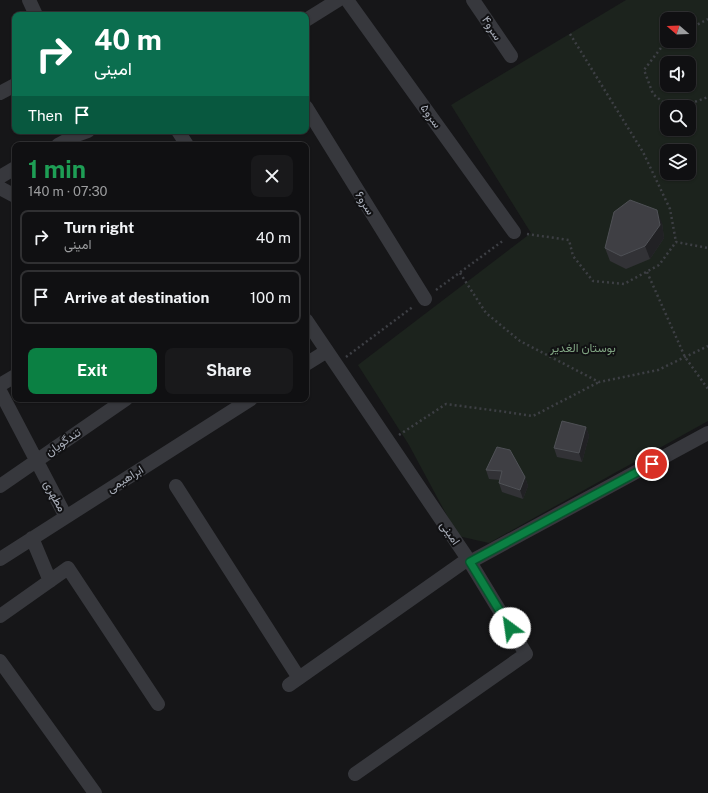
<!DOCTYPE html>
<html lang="en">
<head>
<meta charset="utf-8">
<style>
  :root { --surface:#101012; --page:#19191b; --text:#f1f3f6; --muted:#9c9d9f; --line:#303032; --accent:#0b8043 }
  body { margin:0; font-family:"Public Sans",Vazirmatn,sans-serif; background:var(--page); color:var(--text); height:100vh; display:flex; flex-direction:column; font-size:15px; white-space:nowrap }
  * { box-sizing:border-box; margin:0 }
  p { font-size:13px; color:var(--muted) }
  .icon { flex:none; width:22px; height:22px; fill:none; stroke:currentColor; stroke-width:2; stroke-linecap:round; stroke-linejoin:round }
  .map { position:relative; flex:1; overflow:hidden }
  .sheet { position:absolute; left:12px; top:142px; width:297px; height:260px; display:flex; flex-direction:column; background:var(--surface); border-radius:8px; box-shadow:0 1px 3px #0004,0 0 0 1px var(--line) }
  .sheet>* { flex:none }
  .banner { position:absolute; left:12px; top:12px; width:297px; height:122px; border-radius:8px; box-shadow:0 1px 3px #0004,0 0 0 1px var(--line); background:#0b6e4f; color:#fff; overflow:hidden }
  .needle { width:26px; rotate:289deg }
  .tools { position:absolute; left:660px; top:12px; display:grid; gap:8px }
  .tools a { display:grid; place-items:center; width:36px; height:36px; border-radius:8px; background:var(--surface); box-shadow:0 1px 3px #0004,0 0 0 1px var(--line); font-size:20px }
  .pin { position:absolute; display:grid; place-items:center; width:34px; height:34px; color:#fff; margin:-17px; border:2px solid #fff; border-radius:50%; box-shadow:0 1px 4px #0007 }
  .me { position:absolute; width:44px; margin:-22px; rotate:329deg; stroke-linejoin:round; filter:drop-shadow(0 0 3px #0008) }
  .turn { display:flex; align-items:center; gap:14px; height:84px; padding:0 16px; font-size:18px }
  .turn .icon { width:52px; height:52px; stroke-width:2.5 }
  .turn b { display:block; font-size:28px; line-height:34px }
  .then { display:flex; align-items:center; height:38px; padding:0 16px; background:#0003; gap:8px; font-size:15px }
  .round { display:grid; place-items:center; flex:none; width:42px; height:42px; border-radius:8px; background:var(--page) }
  .overview { display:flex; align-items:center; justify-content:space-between; height:68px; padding:0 16px }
  h1 { font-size:24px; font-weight:700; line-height:30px; color:#1e9e55 }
  .primary-button { display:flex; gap:8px; margin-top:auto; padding:8px 16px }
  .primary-button a { flex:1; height:46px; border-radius:8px; background:var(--accent); color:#fff; font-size:16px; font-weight:700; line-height:46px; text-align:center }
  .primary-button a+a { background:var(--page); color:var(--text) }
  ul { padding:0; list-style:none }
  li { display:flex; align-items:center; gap:12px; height:54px; margin:0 8px 6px; padding:0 8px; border:2px solid var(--line); border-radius:8px }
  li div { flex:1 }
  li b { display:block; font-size:15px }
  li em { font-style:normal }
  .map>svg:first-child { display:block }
</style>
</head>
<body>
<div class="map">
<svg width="708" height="793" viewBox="0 0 708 793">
  <rect width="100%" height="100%" fill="#161618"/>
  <path fill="#1c231d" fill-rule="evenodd" d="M626 0H708V421L489 543 458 536 409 445 358 365 531 233 451 105ZM667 19H689V41H667ZM667 63H689V85H667ZM667 107H689V129H667ZM667 151H689V173H667Z"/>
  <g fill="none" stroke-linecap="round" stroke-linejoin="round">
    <path stroke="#3d3f44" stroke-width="2.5" stroke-dasharray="2 3" stroke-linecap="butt" d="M689 29 708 19
      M570 34 643 152 670 209 676 242
      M667 40 644 70 653 94 669 107
      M681 107 708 97
      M527 234 569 240 573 256 593 281 624 284 659 265 676 242 708 248
      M647 272 685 357 708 389
      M460 273 486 313 520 341 599 382 658 370 708 346
      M436 290 504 240
      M346 357 414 306
      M399 435 446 404 506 412 533 416 599 382"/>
    <path stroke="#37383d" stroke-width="14" d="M29 0 36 15
      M347 0 514 232
      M473 0 511 56
      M306 20 338 0
      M0 93 15 85
      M306 107 425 299
      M178 131 187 145
      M58 145 77 135 88 131
      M0 177 15 168
      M0 188 15 196
      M306 320 470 562 708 433
      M306 364 327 351
      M0 385 15 376
      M0 391 66 517
      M0 486 126 399
      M176 486 299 678
      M32 538 50 581
      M0 559 251 399
      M0 616 68 568 158 704
      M0 661 95 793
      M289 685 468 559
      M355 774 526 654 470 562"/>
  </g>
  <path fill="#323236" d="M662 223 664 238 650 259 626 269 610 261 605 248Z
    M586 427 589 436 582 462 557 457 554 448Z
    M497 447 525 477 528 486 523 499 502 492 499 483 500 480 489 479 486 470Z"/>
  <path fill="#212124" d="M657 210 662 223 664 238 650 259 645 246Z
    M586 427 589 436 582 462 579 453Z
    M525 477 528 486 523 499 520 490Z"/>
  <path fill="#3f3f44" stroke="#4f5156" d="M630 200 657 210 660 225 645 246 621 256 605 248 614 212Z
    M562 421 586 427 579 453 554 448Z
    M497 447 510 450 525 477 520 490 499 483 502 471 486 470Z"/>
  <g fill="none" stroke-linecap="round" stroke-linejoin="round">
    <defs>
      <path id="route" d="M510 628 470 562 652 464"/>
    </defs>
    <use href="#route" stroke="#07532c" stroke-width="10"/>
    <use href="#route" stroke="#0b8043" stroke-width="7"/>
  </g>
  <g text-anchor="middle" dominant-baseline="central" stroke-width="4" stroke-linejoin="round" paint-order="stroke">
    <g font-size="12" fill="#a8adb8" stroke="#111113">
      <text transform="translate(492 28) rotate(57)">سرو۴</text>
      <text transform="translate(431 116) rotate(54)">سرو۵</text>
      <text transform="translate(365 203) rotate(58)">سرو۶</text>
      <text transform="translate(63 442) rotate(-34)">تندگویان</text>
      <text transform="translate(125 479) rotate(-32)">ابراهیمی</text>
      <text transform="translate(55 496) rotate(62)">مطهری</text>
      <text transform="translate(450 533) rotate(56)">امینی</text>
    </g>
    <g font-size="12" fill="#7fa381" stroke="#111113">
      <text x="583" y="348">بوستان الغدیر</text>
    </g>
  </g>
</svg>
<div class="tools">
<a><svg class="needle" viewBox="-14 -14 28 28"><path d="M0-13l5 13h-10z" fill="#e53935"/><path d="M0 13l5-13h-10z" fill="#9c9d9f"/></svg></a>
<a><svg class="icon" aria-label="sound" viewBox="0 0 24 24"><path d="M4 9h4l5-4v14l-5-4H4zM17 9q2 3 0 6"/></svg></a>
<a><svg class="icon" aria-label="search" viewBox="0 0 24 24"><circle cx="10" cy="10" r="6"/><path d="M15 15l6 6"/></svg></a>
<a><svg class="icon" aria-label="layers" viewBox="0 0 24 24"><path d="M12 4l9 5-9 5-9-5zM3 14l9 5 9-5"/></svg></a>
</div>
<div class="pin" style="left:652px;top:464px;background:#d93025"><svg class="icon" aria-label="arrive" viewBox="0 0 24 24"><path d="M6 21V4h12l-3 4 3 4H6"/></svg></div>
<svg class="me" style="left:510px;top:628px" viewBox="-20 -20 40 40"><circle r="19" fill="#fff"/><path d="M0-13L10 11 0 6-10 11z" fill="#0b8043"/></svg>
<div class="banner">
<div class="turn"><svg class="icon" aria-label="right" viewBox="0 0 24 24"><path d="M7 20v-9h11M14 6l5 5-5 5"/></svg><div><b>40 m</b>امینی</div></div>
<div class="then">Then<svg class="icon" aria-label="arrive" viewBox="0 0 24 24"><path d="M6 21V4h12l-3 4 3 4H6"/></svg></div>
</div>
<section class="sheet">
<div class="overview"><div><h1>1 min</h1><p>140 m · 07:30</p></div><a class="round"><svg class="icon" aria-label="close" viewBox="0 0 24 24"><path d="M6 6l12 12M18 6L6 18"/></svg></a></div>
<ul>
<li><svg class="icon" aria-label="right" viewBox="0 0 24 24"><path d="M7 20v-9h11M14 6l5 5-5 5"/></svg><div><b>Turn right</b><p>امینی</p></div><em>40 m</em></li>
<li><svg class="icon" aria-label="arrive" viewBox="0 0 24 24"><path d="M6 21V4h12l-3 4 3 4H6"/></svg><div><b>Arrive at destination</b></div><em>100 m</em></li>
</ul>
<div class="primary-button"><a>Exit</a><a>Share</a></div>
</section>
</div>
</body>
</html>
